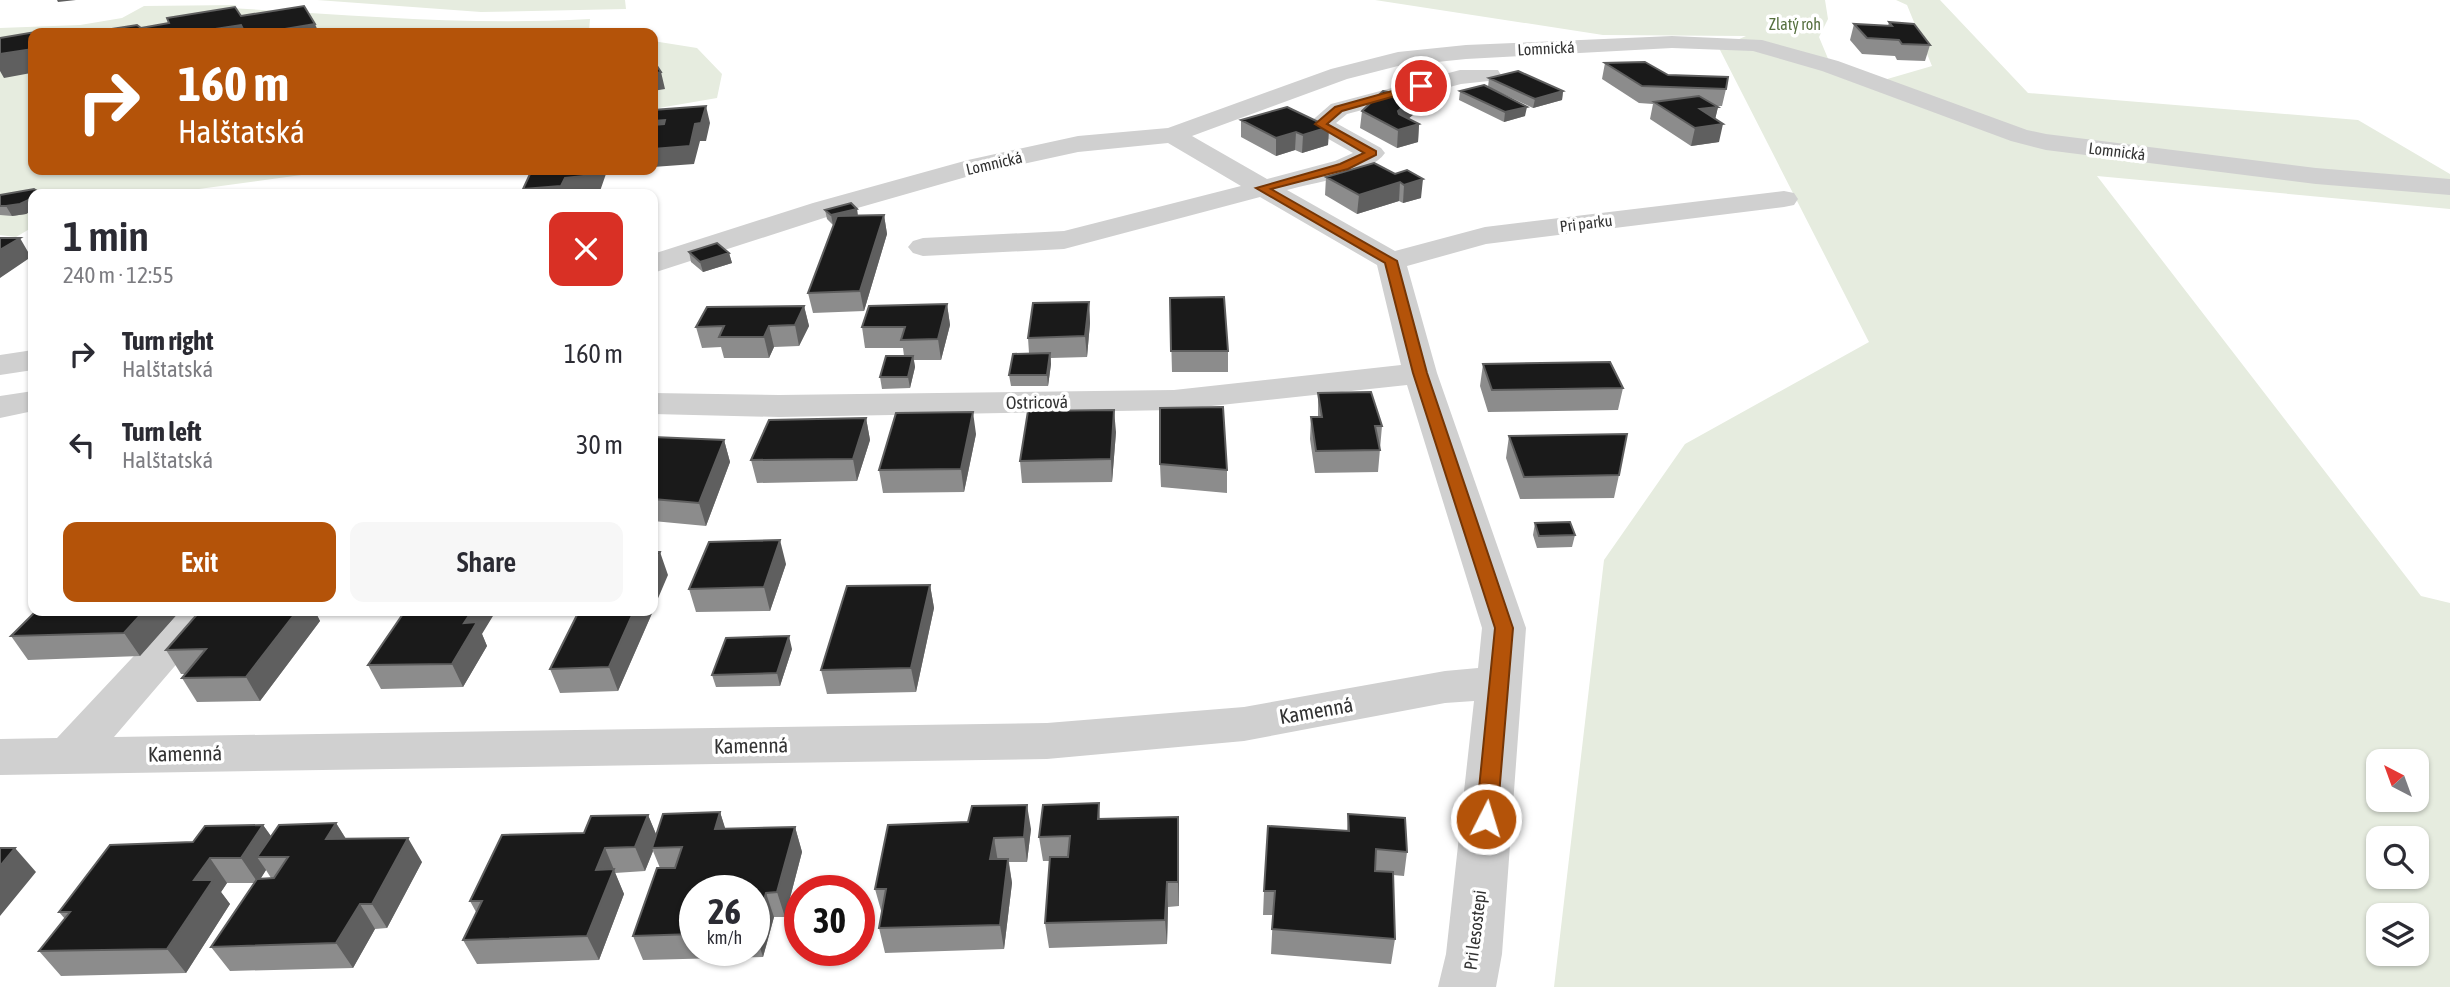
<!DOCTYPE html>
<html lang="en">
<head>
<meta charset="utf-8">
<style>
  :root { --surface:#fff; --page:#f7f7f7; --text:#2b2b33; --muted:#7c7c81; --accent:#b45309 }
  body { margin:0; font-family:"Asap Condensed",sans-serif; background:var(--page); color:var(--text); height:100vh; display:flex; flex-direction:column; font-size:26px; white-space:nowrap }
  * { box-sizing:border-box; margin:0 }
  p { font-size:23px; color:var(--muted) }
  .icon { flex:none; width:38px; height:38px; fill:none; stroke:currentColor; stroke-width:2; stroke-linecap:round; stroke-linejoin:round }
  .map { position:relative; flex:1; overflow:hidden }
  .drawer { position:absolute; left:28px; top:189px; width:630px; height:427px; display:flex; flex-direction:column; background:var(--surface); border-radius:14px; box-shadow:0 2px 5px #0004 }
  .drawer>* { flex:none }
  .hud { position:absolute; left:28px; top:28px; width:630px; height:147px; border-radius:14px; box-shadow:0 2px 5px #0004; background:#b45309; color:#fff; overflow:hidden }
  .needle { width:46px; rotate:319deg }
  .controls { position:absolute; left:2366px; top:749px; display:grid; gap:14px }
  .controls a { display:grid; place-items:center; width:63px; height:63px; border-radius:14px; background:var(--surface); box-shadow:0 2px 5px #0004; font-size:35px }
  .speed { position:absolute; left:679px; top:875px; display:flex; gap:14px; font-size:35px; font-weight:700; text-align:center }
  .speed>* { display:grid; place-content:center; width:91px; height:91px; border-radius:50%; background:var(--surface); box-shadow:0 2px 5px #0004; line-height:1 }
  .speed small { font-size:18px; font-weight:400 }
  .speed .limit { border:10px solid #d22; background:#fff; color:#111 }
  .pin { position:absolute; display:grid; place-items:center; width:60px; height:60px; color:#fff; margin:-30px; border:4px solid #fff; border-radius:50%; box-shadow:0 2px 7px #0007 }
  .me { position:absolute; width:77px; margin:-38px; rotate:5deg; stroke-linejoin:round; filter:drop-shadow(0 0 5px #0008) }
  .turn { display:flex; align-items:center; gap:24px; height:147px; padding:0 35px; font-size:32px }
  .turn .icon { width:91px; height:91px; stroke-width:2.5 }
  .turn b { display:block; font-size:49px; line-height:60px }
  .round { display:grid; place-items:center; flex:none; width:74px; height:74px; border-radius:14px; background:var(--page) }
  .head { display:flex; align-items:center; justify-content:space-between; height:119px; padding:0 35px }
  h1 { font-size:42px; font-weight:600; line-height:52px }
  .action { display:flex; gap:14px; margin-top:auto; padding:14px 35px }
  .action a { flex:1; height:80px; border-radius:14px; background:var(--accent); color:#fff; font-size:28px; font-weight:600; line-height:80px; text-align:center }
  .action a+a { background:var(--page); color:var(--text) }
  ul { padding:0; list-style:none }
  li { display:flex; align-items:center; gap:21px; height:91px; padding:0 35px }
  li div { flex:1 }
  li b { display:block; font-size:26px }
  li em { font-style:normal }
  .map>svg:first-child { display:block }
</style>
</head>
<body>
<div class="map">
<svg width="2450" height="987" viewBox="0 0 2450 987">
  <rect width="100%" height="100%" fill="#fff"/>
  <path fill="#e6ecdf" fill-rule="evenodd" d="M317 0H625L626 9 481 12Z
    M1375 0H1825L1828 19 1819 37 1829 61 1877 82 1932 66 1907 5 1896 0H1940L2028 93 2358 120 2450 174V209L2097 176 2421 596 2450 603V987H1554L1604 560 1685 444 1869 342 1719 48 1746 36 1603 35ZM2378 761H2417V800H2378ZM2378 838H2417V877H2378ZM2378 915H2417V954H2378Z
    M237 5 230 8C350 15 470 26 590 19L589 31 600 33H33V170H338L162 194H33V227L16 237 0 235V28L80 25 122 18 144 6Z
    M653 41 697 48 722 74 717 98 653 109Z"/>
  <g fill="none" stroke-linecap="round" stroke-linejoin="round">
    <path fill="#d0d0d0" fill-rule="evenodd" d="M1672 36 1762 40 1838 61 2027 130 2046 134 2316 168 2450 179V195L2316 184 2046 150 2011 141 1822 71 1753 51 1672 48 1466 59 1398 66 1347 79 1192 136 1267 179 1335 161 1353 153 1311 129 1308 124 1331 104 1460 70H1498L1501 75 1498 80 1461 84 1347 114 1336 123 1381 148 1385 153C1370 175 1312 183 1287 190L1395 251 1485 227 1784 191 1794 193 1798 199 1794 205 1784 207 1486 244 1407 266 1437 373 1526 628 1502 954 1496 987H1438L1446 954 1474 701 1445 703 1244 741 1047 759 0 775V739L57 738 176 611H222L114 737 1047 723 1244 707 1445 671 1478 668 1482 628 1407 385 1174 410 779 417 653 414V393L779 395 1174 390 1401 365 1377 265 1260 197 1064 249 923 256 913 253 908 247 913 241 923 238 1064 231 1241 186 1168 143 1078 152 973 175 833 215 653 273V254L813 203 968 160 1078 136 1168 128 1331 69 1398 52 1466 45Z
      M33 350V370L0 375V355Z
      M33 391V411L0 418V396Z"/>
  </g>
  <path fill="#8c8c8c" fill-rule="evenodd" d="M1889 22 1930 45 1925 61 1897 60 1895 56 1862 54 1850 40 1854 24 1888 26Z
    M1605 63 1668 75 1726 89 1722 106H1716L1718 107 1715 119 1719 142 1691 146 1650 119 1653 104 1639 103 1602 79Z
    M1489 78 1563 91 1562 100 1533 108 1488 87Z
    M1460 91 1525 116 1504 122 1459 100Z
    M1415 97 1414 114 1408 119 1419 124 1418 142 1397 148 1360 128 1362 111Z
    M1241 120 1329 127 1328 145 1302 153 1295 150 1276 156 1241 137Z
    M1374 163 1421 198 1403 203 1399 201 1357 214 1325 195 1326 177Z
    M33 194V210L26 214 12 216 0 215V195Z
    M857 209 858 216 884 215 887 234 864 311 813 313 808 293 834 225H833L827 219 825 210Z
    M689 252 729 253 732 263 703 272 691 262Z
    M1170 298 1228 351V372H1172Z
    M1089 302 1090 323 1087 357 1051 358V364L1048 386H1011L1009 375 1029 353 1028 338Z
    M947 304 950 325 941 360H914L915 367 910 388 882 389 880 377 904 356 903 348H865L862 327Z
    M804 306 809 326 799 346 774 347 769 358H724L721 347 702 348 696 327Z
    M1483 364 1623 388 1618 410 1488 412 1480 386Z
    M1318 393 1382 426 1378 472 1315 473 1310 439 1311 417H1318Z
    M866 418 870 440 857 481 757 483 751 460Z
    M1116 432 1112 482 1022 483 1020 461Z
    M976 434 964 492 883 493 879 470Z
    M1509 436 1619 475 1614 498 1520 499 1506 458Z
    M653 437 724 440 730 462 706 526 653 521Z
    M1160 464 1227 470V493L1161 487Z
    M1535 523 1575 535 1572 547 1537 548 1533 535Z
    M786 564 770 611 696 612 689 589Z
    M930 585 934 608 916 692 827 694 821 670Z
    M36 611H180L140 656 28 660 11 636Z
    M200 611H315L320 621 260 701 197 702 182 678 185 674H181L166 650Z
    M653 611 618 691 560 693 550 669Z
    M482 634 487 646 463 687 381 689 368 665Z
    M792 649 780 686 716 687 712 675Z
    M1099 803 1100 819 1179 842V906L1168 907 1167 944 1049 948 1045 923 1050 861H1043L1039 837Z
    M720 812 725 829 795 827 802 852 785 917H774L763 957 643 960 633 936 660 868 653 851 645 871 615 873 624 894 599 960 477 964 463 940 476 912 470 901 584 833 648 815 656 834ZM695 891H754V950H695Z
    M1348 814 1407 852 1404 876 1393 875 1395 939 1391 964 1271 954 1273 915H1263L1264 891 1347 831Z
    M968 822 1031 829 1027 862H1009L1012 883 1004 949 885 953 879 928 882 914 875 889Z
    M336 823 346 839 422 862 387 928 375 929 353 968 230 971 211 947 254 883H227L221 892 230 904 186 973 61 976 39 951 65 919 59 912 193 842 263 825 271 836ZM266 870 271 878 260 879Z"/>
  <path fill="#5f5f5f" d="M57 0H76L58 2Z
    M315 24 319 33H261Z
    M241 25 245 33H217L215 29Z
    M33 49V72L30 71 31 73 4 78 0 71V54Z
    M661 72 665 89 653 91V74Z
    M1563 91 1562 100 1533 108 1535 99Z
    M1415 97 1414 114 1397 128 1398 111Z
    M706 106 710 123 706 141H700L694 164 653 167V149L695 124Z
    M1527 107 1525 116 1504 122 1505 112Z
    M1718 107 1714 124 1700 109Z
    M665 120 670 138 653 139V121Z
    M1419 124 1418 142 1397 148 1398 130Z
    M1723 124 1719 142 1691 146 1695 128Z
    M1329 127 1328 145 1302 153 1303 135Z
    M1296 132 1295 150 1276 156V138Z
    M595 170H607V171L599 194H525L523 189Z
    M1423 179 1421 198 1403 203 1404 185Z
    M1400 182 1399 201 1357 214 1359 195Z
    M33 198V210L26 214 12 216 6 206Z
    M857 209 858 219 833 225 831 215Z
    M884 215 887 234 864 311 860 291Z
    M20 238 31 257 0 278V250Z
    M729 253 732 263 703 272 700 262Z
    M1089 302 1090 323 1087 357 1085 336Z
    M947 304 950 325 941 360 938 339Z
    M804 306 809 326 799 346 795 325Z
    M769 326 774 347 769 358 764 337Z
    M1050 353 1051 364 1048 386 1047 375Z
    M913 356 915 367 910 388 908 377Z
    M1114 410 1116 432 1112 482 1111 459Z
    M973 412 976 434 964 492 961 469Z
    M866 418 870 440 857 481 853 459Z
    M724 440 730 462 706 526 699 503Z
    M780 540 786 564 770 611 764 587Z
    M660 552 668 575 653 610V569Z
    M930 585 934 608 916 692 911 668Z
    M144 611H180L140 656 124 633Z
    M297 611H315L320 621 260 701 246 677Z
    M472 611H496L482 634 487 646 463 687 452 664 464 623Z
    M634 611H653L618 691 609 667Z
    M789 636 792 649 780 686 777 673Z
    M1027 805 1031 829 1027 862 1024 837Z
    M720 812 728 837 715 829Z
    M648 815 658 839 652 848 653 851 645 871 635 847Z
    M1178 817 1179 842V906L1178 882Z
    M336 823 351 847 326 839Z
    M263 825 280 849 257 857 266 870 258 883 241 858Z
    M795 827 802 852 785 917 777 892Z
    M408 838 422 862 387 928 372 904Z
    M994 838 998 862 990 859Z
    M15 848 36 872 0 916V866Z
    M605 848 624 894 599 960 587 936 596 870Z
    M210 858 227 883 221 892 230 904 186 973 167 949 194 880Z
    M1008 859 1012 883 1004 949 1000 925Z
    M1167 882 1168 907 1167 944 1165 920Z
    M766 893 774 917 763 957 755 932Z
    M360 904 375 929 353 968 336 943Z"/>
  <path fill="#1a1a1a" stroke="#5f5f5f" stroke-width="2" d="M304 6 315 24 261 33H245L241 25 215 29 217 33H86L137 25 141 28 169 23 167 18 235 7 241 16Z
    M1889 22 1914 24 1930 45 1902 44 1899 40 1867 38 1854 24 1892 26Z
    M41 31 42 33H33V49L0 54V38Z
    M1645 62 1668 75 1728 77 1726 89 1642 86 1605 63Z
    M653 63H655L661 72 653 74Z
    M1518 71 1563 91 1535 99 1489 78Z
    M1484 85 1527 107 1505 112 1460 91Z
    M1383 91 1415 97 1398 111 1399 114 1419 124 1398 130 1362 111Z
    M1699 96 1718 107 1700 109 1723 124 1695 128 1654 102Z
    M706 106 701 123 695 124 690 146 653 149V125L664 124 665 120 653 121V110Z
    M1287 107 1329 127 1303 135 1296 132 1276 138 1241 120Z
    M1374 163 1395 174 1407 170 1423 179 1404 185 1400 182 1359 195 1326 177Z
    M543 170H595L593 175 565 178 561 186 523 189 530 174 541 173Z
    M34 189 39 192V194H33V198L20 204 6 206H0V195Z
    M851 203 857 209 831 215 825 210Z
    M884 215 860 291 808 293 837 216Z
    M0 238H20L0 250Z
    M717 243 729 253 700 262 689 252Z
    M1224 297 1228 351H1171L1170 298Z
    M1089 302 1085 336 1028 338 1033 303Z
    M947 304 938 339 901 340 905 327H862L869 306Z
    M804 306 795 325 769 326 764 337H719L724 326 696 327 707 307Z
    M1050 353 1047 375H1009L1013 354Z
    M886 356H913L908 377H880Z
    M1610 362 1623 388 1492 390 1483 364Z
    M1371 392 1382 426H1375L1380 450 1316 451 1311 417H1322L1318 393Z
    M1223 407 1227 470 1160 464V408Z
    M1114 410 1111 459 1020 461 1028 411Z
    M973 412 961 469 879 470 896 413Z
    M866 418 853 459 751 460 769 420Z
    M1627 434 1619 475 1524 477 1509 436Z
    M653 437 724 440 699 503 653 499Z
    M1570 522 1575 535 1539 536 1535 523Z
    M780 540 764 587 689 589 709 542Z
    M653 552H660L653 569Z
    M930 585 911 668 821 670 847 586Z
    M36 611H144L124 633 11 636Z
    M200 611H297L246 677 182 678 206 649 166 650Z
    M405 611H472L464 623 477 622 452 664 368 665Z
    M579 611H634L609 667 550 669Z
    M789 636 777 673 712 675 726 638Z
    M1099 803 1098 819 1178 817V882H1167L1165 920 1045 923 1050 857H1068L1070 836 1039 837 1043 805Z
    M1027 805 1024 837 994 838 990 859H1008L1000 925 879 928 886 889H875L888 825 968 822 972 806Z
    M720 812 715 829 795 827 777 892 766 893 755 932 754 891H695V934L633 936 657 868H675L682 847 652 848 663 814Z
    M1348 814 1405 818 1407 852 1376 849 1375 871 1393 872 1395 939 1272 929 1275 891H1264L1268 826 1349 831Z
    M648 815 635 847 605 848 596 870 614 869 587 936 463 940 482 901H470L502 835 584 833 591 816Z
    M336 823 326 839 408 838 372 904H360L336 943 211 947 257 879 274 878 288 857H257L279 825Z
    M263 825 241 858H210L194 880H213L167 949 39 951 70 912H59L110 845 193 842 205 826Z
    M0 848H15L0 866Z"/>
  <path fill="#b45309" stroke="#753606" stroke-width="2" d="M1421 83 1425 86 1424 88 1342 111 1327 124 1376 151V155L1348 169 1271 189 1397 261 1427 373 1513 628 1497 819 1494 825 1486 827 1479 825 1476 819 1495 628 1413 373 1385 263 1256 188 1340 164 1364 153 1315 124 1335 107Z"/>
  <g text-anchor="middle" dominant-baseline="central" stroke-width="7" stroke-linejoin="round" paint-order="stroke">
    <g font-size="16" fill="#56703f" stroke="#fff">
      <text x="1795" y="24">Zlatý roh</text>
    </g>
    <g font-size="16" fill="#333" stroke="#fff">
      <text transform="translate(1546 48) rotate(-3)">Lomnická</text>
      <text transform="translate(2117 151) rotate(7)">Lomnická</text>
      <text transform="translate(994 163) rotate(-13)">Lomnická</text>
      <text transform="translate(1586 223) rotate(-7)">Pri parku</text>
    </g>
    <g font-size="18" fill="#333" stroke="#fff">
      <text transform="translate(1037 402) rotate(-1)">Ostricová</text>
      <text transform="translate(1475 930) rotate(-83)">Pri lesostepi</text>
    </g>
    <g font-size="21" fill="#333" stroke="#fff">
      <text transform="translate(1316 710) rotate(-10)">Kamenná</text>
      <text transform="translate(751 745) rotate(-1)">Kamenná</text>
      <text transform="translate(185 753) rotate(-1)">Kamenná</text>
    </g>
  </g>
</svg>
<div class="controls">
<a><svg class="needle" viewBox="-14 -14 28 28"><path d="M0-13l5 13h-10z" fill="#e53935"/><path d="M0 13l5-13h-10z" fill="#7c7c81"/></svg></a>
<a><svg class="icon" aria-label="search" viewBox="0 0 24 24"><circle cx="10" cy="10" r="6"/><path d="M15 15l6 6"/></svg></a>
<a><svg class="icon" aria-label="layers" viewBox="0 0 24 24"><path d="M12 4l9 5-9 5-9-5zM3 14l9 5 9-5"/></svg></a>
</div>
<div class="speed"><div>26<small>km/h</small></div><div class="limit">30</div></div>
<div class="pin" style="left:1421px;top:86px;background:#d93025"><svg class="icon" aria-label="arrive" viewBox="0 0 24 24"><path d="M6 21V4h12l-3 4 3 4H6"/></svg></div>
<svg class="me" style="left:1486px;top:819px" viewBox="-20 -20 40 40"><circle r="17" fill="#b45309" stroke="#fff" stroke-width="3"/><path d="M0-11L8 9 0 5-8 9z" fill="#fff"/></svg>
<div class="hud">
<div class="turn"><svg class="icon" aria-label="right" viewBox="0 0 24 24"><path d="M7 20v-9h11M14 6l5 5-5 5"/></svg><div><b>160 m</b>Halštatská</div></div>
</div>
<section class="drawer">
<div class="head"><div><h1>1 min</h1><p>240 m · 12:55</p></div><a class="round" style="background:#d93025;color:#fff"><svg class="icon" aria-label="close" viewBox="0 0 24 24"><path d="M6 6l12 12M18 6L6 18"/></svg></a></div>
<ul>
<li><svg class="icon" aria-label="right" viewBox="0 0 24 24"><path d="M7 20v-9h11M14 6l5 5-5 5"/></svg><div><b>Turn right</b><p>Halštatská</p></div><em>160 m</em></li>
<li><svg class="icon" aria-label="left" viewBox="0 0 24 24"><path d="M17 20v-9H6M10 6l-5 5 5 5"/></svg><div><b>Turn left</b><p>Halštatská</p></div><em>30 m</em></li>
</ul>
<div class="action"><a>Exit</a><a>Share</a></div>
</section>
</div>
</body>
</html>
